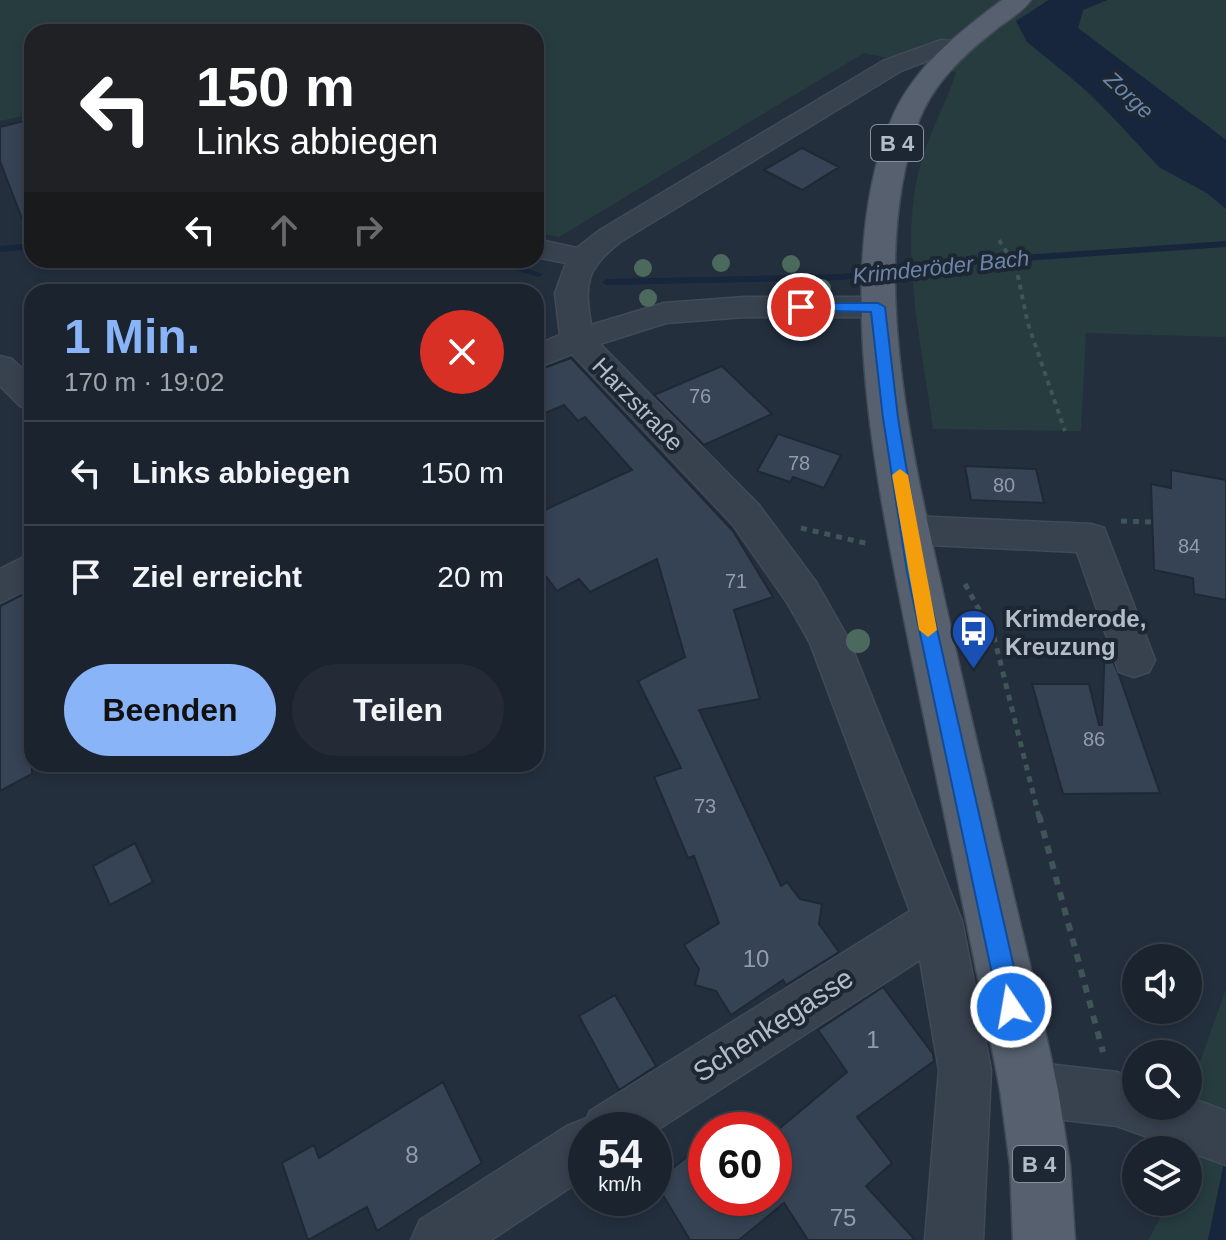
<!DOCTYPE html>
<html lang="de">
<head>
<meta charset="utf-8">
<style>
  :root { --surface:#1b232e; --page:#242b36; --text:#f1f3f6; --muted:#a0a4aa; --line:#39404a; --accent:#8ab4f8 }
  body { margin:0; font-family:Helvetica,sans-serif; background:var(--page); color:var(--text); height:100vh; display:flex; flex-direction:column; font-size:30px; white-space:nowrap }
  * { box-sizing:border-box; margin:0 }
  p { font-size:26px; color:var(--muted) }
  .icon { flex:none; width:44px; height:44px; fill:none; stroke:currentColor; stroke-width:2; stroke-linecap:round; stroke-linejoin:round }
  .map { position:relative; flex:1; overflow:hidden }
  .details { position:absolute; left:24px; top:284px; width:520px; height:488px; display:flex; flex-direction:column; background:var(--surface); border-radius:24px; box-shadow:0 4px 12px #0003,0 0 0 2px var(--line) }
  .details>* { flex:none }
  .hud { position:absolute; left:24px; top:24px; width:520px; height:244px; border-radius:24px; box-shadow:0 4px 12px #0003,0 0 0 2px var(--line); background:#202124; color:#fff; overflow:hidden }
  .controls { position:absolute; left:1122px; top:944px; display:grid; gap:16px }
  .controls a { display:grid; place-items:center; width:80px; height:80px; border-radius:50%; background:var(--surface); box-shadow:0 4px 12px #0003,0 0 0 2px var(--line); font-size:40px }
  .speed { position:absolute; left:568px; top:1112px; display:flex; gap:16px; font-size:40px; font-weight:700; text-align:center }
  .speed>* { display:grid; place-content:center; width:104px; height:104px; border-radius:50%; background:var(--surface); box-shadow:0 4px 12px #0003,0 0 0 2px var(--line); line-height:1 }
  .speed small { font-size:20px; font-weight:400 }
  .speed .limit { border:12px solid #d22; background:#fff; color:#111 }
  .pin { position:absolute; display:grid; place-items:center; width:68px; height:68px; color:#fff; margin:-34px; border:4px solid #fff; border-radius:50%; box-shadow:0 2px 8px #0007 }
  .me { position:absolute; width:88px; margin:-44px; rotate:348deg; stroke-linejoin:round; filter:drop-shadow(0 0 6px #0008) }
  .turn { display:flex; align-items:center; gap:28px; height:168px; padding:0 40px; font-size:36px }
  .turn .icon { width:104px; height:104px; stroke-width:2.5 }
  .turn b { display:block; font-size:56px; line-height:68px }
  .lanes { display:flex; align-items:center; height:76px; padding:0 40px; background:#0003; justify-content:center; gap:40px; direction:ltr }
  .lanes .off { opacity:.35 }
  .round { display:grid; place-items:center; flex:none; width:84px; height:84px; border-radius:42px; background:var(--page) }
  .headline { display:flex; align-items:center; justify-content:space-between; height:136px; padding:0 40px }
  h1 { font-size:48px; font-weight:600; line-height:60px; color:var(--accent) }
  .primary-button { display:flex; gap:16px; margin-top:auto; padding:16px 40px }
  .primary-button a { flex:1; height:92px; border-radius:48px; background:var(--accent); color:#111; font-size:32px; font-weight:600; line-height:92px; text-align:center }
  .primary-button a+a { background:var(--page); color:var(--text) }
  ul { padding:0; list-style:none }
  li { display:flex; align-items:center; gap:24px; height:104px; padding:0 40px; border-top:2px solid var(--line) }
  li div { flex:1 }
  li b { display:block; font-size:30px }
  li em { font-style:normal }
  .map>svg:first-child { display:block }
</style>
</head>
<body>
<div class="map">
<svg width="1226" height="1240" viewBox="0 0 1226 1240">
  <rect width="100%" height="100%" fill="#242f3e"/>
  <path fill="#263c3f" d="M0 0H1049L1043 3 1062 69 1135 138 1159 167 1207 193 1226 209V337L1086 333 1081 431 933 429C922 345 899 254 919 170 927 136 946 105 956 72L864 53 559 237 536 233V32H32V114L0 121Z
    M1107 0H1226V140L1078 28 1083 10Z
    M1226 989V1153L1208 1240H1148L1169 1202H1188V1168L1197 1127 1192 1084Z"/>
  <path fill="#17263c" d="M1049 0H1107L1083 10 1078 28 1226 140V209L1207 193 1159 167 1091 94 1027 42 1016 21Z
    M1226 1153V1240H1208Z"/>
  <g fill="none" stroke-linecap="round" stroke-linejoin="round">
    <path fill="#17263c" fill-rule="evenodd" d="M1226 241V247L921 268 842 280 607 285 602 282 607 279 842 274 921 262Z
      M32 243V249L0 252V246Z
      M485 260H499L543 274 538 277Z"/>
  </g>
  <path fill="#364354" stroke="#1f2835" stroke-width="2" d="M32 119V237H29L0 161V127Z
    M802 148 839 167 802 190 764 170Z
    M571 358 733 531 773 597 734 610 760 699 699 710 781 886 787 882 800 899 822 904 819 924 839 952 786 985 783 980 731 1015 716 991 695 985 699 969 684 945 719 923 694 856 688 858 654 777 681 768 638 681 685 657 657 559 590 592 579 579 557 591 536 563V514L632 470 585 417 578 421 564 405 536 417V371Z
    M722 366 772 414 704 445 654 395Z
    M778 434 841 455 824 488 793 477 790 482 757 471Z
    M965 466 1036 469 1044 503 971 500Z
    M1171 470 1226 480V600L1194 594 1193 578 1154 570 1151 484 1171 488Z
    M32 590V774L0 791V606Z
    M1105 642 1119 675 1160 793 1063 794 1032 684H1089L1099 725H1102Z
    M135 843 153 882 110 905 93 866Z
    M883 987 933 1054 934 1061 857 1117 892 1163 866 1186 915 1240H808L784 1203 739 1240H690L655 1182 706 1142V1198H780L774 1189V1133L847 1072 818 1030Z
    M615 995 656 1066 619 1090 579 1016Z
    M443 1082 482 1163 377 1231 367 1207 308 1240 282 1163 314 1145 319 1158Z"/>
  <g fill="none" stroke-linecap="round" stroke-linejoin="round">
    <defs>
      <path id="minor" d="M941 40 966 42 969 47 966 52 944 54 901 71 620 242C586 270 584 282 591 325L664 303 745 297H878L889 300 894 307 889 314 878 317H745L666 323 600 344 759 505 816 582 849 640 962 921 991 1070 983 1240H925L939 1070 920 960 654 1132V1130H586V1177L491 1240H411L420 1220 567 1126 587 1118 590 1111 910 911 810 643 788 604 733 525 572 354 536 368V345L560 335 555 293 566 263 536 257V239L577 248 600 230 883 61Z
        M0 356 12 359 32 378V410L20 406 0 386Z
        M909 516 1091 524 1104 528 1155 660 1149 672 1134 677 1119 672 1077 552 909 544 896 540 890 530 896 520Z
        M32 553V587L0 603V569Z
        M1029 1062 1117 1072 1136 1079V1106H1188V1097L1226 1111V1165L1117 1126 1029 1116 1010 1108 1002 1089 1010 1070Z"/>
      <path id="major" d="M1002 0H1031C1022 13 1006 21 994 31 962 56 932 85 918 123 864 274 917 473 950 624 984 780 1025 934 1058 1090L1070 1165 1075 1240H1013L1010 1165 1000 1090C973 948 942 806 913 664 882 506 828 277 890 123 911 69 957 34 1002 0Z"/>
    </defs>
    <use href="#minor" stroke="#414a57" stroke-width="3"/>
    <use href="#major" stroke="#414a57" stroke-width="3"/>
    <path stroke="#3f5557" stroke-width="4" stroke-dasharray="5 5" stroke-linecap="butt" d="M999 240 1016 267 1028 324 1065 431"/>
    <path stroke="#3f5557" stroke-width="5" stroke-dasharray="6 6" stroke-linecap="butt" d="M1121 521 1152 522
      M801 528 869 544
      M965 584 994 637 1039 817"/>
    <path stroke="#3f5557" stroke-width="6" stroke-dasharray="8 8" stroke-linecap="butt" d="M1039 815 1103 1052"/>
    <use href="#minor" fill="#38414e" fill-rule="evenodd"/>
    <use href="#major" fill="#56606e" fill-rule="evenodd"/>
  </g>
  <g fill="#4b6a5d">
    <circle cx="721" cy="263" r="9"/>
    <circle cx="791" cy="264" r="9"/>
    <circle cx="643" cy="268" r="9"/>
    <circle cx="822" cy="288" r="9"/>
    <circle cx="648" cy="298" r="9"/>
    <circle cx="858" cy="641" r="12"/>
  </g>
  <path fill="#1a73e8" stroke="#114b97" stroke-width="2" d="M801 303H878L885 307 898 418 924 572 1023 1007 1019 1015 1011 1018 1003 1015 999 1007 907 572 883 418 871 312 796 310 794 307Z"/>
  <path fill="#f59e0b" d="M900 469 908 475 937 630 928 637 919 630 892 475Z"/>
  <defs>
    <symbol id="bus-pin" viewBox="-11 -11 22 30"><path d="M0 17L-7.5 6A9.5 9.5 0 1 1 7.5 6Z" fill="#1a4fb4" stroke="#1d2633"/><path d="M-5-6H5V4H4V6H2V4H-2V6H-4V4H-5ZM-3.5-4V0h7V-4ZM-3.5 1.2v1.5H-2V1.2ZM2 1.2v1.5H3.5V1.2Z" fill="#fff"/></symbol>
  </defs>
  <g fill-rule="evenodd">
    <use href="#bus-pin" x="948" y="606" width="51" height="69"/>
  </g>
  <g text-anchor="middle" dominant-baseline="central" stroke-width="8" stroke-linejoin="round" paint-order="stroke">
    <g font-size="20" fill="#929caa">
      <text x="700" y="396">76</text>
      <text x="799" y="463">78</text>
      <text x="1004" y="485">80</text>
      <text x="1189" y="546">84</text>
      <text x="736" y="581">71</text>
      <text x="1094" y="739">86</text>
      <text x="705" y="806">73</text>
    </g>
    <g font-size="22" font-style="italic" fill="#6d86a8" stroke="#1d2633">
      <text transform="translate(1129 95) rotate(43)">Zorge</text>
      <text transform="translate(941 267) rotate(-6)">Krimderöder Bach</text>
    </g>
    <g fill="#1d2633" stroke="#878f9c" stroke-width="2">
      <rect x="871" y="125" width="52" height="36" rx="6"/>
      <rect x="1013" y="1146" width="52" height="36" rx="6"/>
    </g>
    <g font-size="22" font-weight="bold" fill="#b4bcc9">
      <text x="897" y="143">B 4</text>
      <text x="1039" y="1164">B 4</text>
    </g>
    <g font-size="24" fill="#b4bcc9" stroke="#1d2633">
      <text transform="translate(638 404) rotate(46)">Harzstraße</text>
    </g>
    <g font-size="24" font-weight="bold" fill="#b4bcc9" stroke="#1d2633" text-anchor="start">
      <text x="1005" y="618">Krimderode,<tspan x="1005" dy="28">Kreuzung</tspan></text>
    </g>
    <g font-size="24" fill="#929caa">
      <text x="756" y="958">10</text>
      <text x="873" y="1039">1</text>
      <text x="412" y="1154">8</text>
      <text x="843" y="1217">75</text>
    </g>
    <g font-size="28" fill="#b4bcc9" stroke="#1d2633">
      <text transform="translate(773 1025) rotate(-33)">Schenkegasse</text>
    </g>
  </g>
</svg>
<div class="controls">
<a><svg class="icon" aria-label="sound" viewBox="0 0 24 24"><path d="M4 9h4l5-4v14l-5-4H4zM17 9q2 3 0 6"/></svg></a>
<a><svg class="icon" aria-label="search" viewBox="0 0 24 24"><circle cx="10" cy="10" r="6"/><path d="M15 15l6 6"/></svg></a>
<a><svg class="icon" aria-label="layers" viewBox="0 0 24 24"><path d="M12 4l9 5-9 5-9-5zM3 14l9 5 9-5"/></svg></a>
</div>
<div class="speed"><div>54<small>km/h</small></div><div class="limit">60</div></div>
<div class="pin" style="left:801px;top:307px;background:#d93025"><svg class="icon" aria-label="arrive" viewBox="0 0 24 24"><path d="M6 21V4h12l-3 4 3 4H6"/></svg></div>
<svg class="me" style="left:1011px;top:1007px" viewBox="-20 -20 40 40"><circle r="17" fill="#1a73e8" stroke="#fff" stroke-width="3"/><path d="M0-11L8 9 0 5-8 9z" fill="#fff"/></svg>
<div class="hud">
<div class="turn"><svg class="icon" aria-label="left" viewBox="0 0 24 24"><path d="M17 20v-9H6M10 6l-5 5 5 5"/></svg><div><b>150 m</b>Links abbiegen</div></div>
<div class="lanes"><svg class="icon" aria-label="left" viewBox="0 0 24 24"><path d="M17 20v-9H6M10 6l-5 5 5 5"/></svg><svg class="icon off" aria-label="ahead" viewBox="0 0 24 24"><path d="M12 20V5M6 11l6-6 6 6"/></svg><svg class="icon off" aria-label="right" viewBox="0 0 24 24"><path d="M7 20v-9h11M14 6l5 5-5 5"/></svg></div>
</div>
<section class="details">
<div class="headline"><div><h1>1 Min.</h1><p>170 m · 19:02</p></div><a class="round" style="background:#d93025;color:#fff"><svg class="icon" aria-label="close" viewBox="0 0 24 24"><path d="M6 6l12 12M18 6L6 18"/></svg></a></div>
<ul>
<li><svg class="icon" aria-label="left" viewBox="0 0 24 24"><path d="M17 20v-9H6M10 6l-5 5 5 5"/></svg><div><b>Links abbiegen</b></div><em>150 m</em></li>
<li><svg class="icon" aria-label="arrive" viewBox="0 0 24 24"><path d="M6 21V4h12l-3 4 3 4H6"/></svg><div><b>Ziel erreicht</b></div><em>20 m</em></li>
</ul>
<div class="primary-button"><a>Beenden</a><a>Teilen</a></div>
</section>
</div>
</body>
</html>
